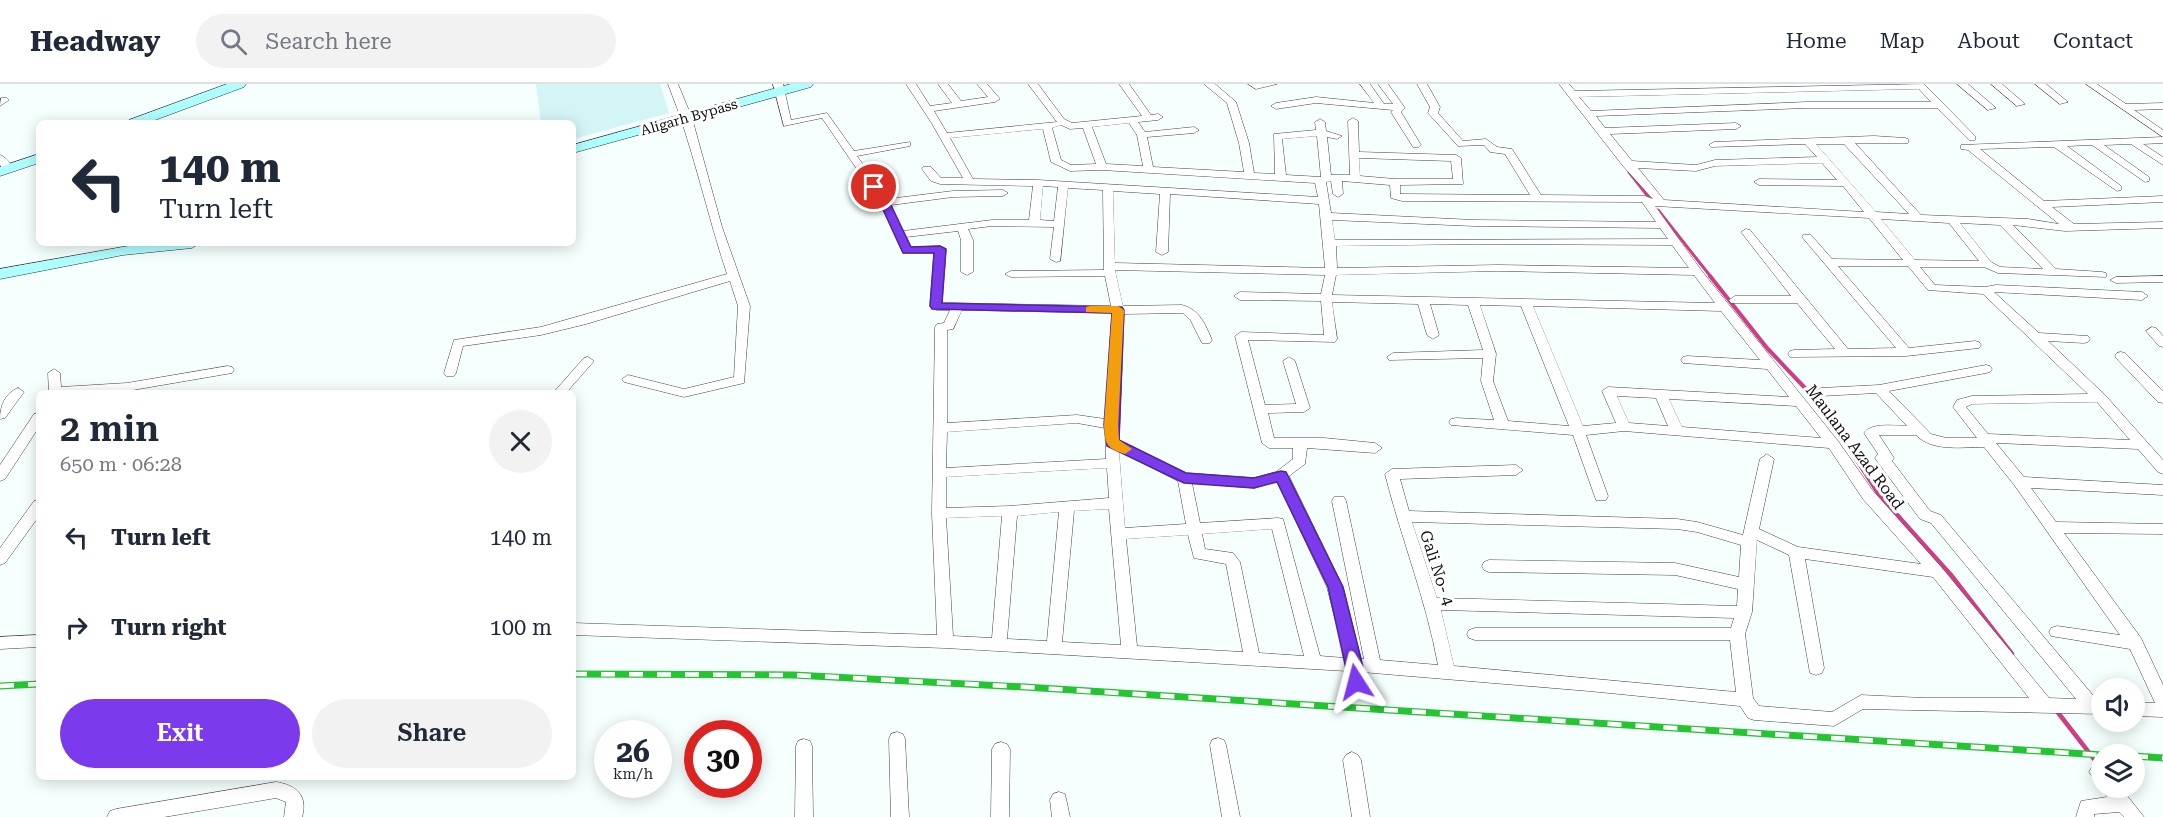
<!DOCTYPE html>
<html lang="en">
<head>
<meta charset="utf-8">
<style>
  :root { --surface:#fff; --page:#f2f2f3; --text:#1f2937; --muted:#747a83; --line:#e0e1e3; --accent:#7c3aed }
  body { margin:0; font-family:"Roboto Serif",serif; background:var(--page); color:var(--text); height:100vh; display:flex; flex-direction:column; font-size:22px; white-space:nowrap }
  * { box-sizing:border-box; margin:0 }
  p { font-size:20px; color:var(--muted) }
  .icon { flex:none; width:33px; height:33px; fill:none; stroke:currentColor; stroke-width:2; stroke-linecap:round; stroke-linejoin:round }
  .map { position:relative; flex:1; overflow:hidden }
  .side { position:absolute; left:36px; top:306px; width:540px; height:390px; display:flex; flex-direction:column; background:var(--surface); border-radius:9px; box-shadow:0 3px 15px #0003 }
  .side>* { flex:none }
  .top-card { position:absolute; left:36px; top:36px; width:540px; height:126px; border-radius:9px; box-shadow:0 3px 15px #0003; background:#fff; color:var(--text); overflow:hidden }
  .controls { position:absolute; left:2091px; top:594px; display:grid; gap:12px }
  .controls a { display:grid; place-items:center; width:54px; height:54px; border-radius:50%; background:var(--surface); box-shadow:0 3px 15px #0003; font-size:30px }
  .speed { position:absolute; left:594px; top:636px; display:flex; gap:12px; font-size:30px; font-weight:700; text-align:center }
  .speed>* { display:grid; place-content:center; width:78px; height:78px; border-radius:50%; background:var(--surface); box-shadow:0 3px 15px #0003; line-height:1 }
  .speed small { font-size:15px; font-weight:400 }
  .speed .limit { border:9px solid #d22; background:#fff; color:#111 }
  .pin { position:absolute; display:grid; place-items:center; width:51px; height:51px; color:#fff; margin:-26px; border:3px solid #fff; border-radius:50%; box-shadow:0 2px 6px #0007 }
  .me { position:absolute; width:66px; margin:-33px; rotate:351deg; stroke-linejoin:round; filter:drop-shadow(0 0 4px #0008) }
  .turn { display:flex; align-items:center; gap:21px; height:126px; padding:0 24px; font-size:27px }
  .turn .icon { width:78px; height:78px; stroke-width:2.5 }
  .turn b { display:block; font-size:42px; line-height:51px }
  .round { display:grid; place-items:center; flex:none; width:63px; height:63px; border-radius:32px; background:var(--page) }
  .head { display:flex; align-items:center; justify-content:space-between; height:102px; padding:0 24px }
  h1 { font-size:36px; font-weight:600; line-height:45px }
  .button { display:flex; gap:12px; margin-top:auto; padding:12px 24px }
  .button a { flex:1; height:69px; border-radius:36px; background:var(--accent); color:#fff; font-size:24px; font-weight:600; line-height:69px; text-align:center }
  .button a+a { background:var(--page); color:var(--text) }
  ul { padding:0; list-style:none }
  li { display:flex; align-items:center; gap:18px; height:90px; padding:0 24px }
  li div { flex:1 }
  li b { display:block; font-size:22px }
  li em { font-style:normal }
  header { display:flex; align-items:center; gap:36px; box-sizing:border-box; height:84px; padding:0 30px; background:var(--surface); border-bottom:2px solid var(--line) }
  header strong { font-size:28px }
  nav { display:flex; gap:33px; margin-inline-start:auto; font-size:21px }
  .search { width:420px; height:54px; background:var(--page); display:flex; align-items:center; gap:15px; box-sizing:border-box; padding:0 21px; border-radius:33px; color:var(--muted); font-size:22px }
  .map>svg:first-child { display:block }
</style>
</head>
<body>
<header>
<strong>Headway</strong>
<div class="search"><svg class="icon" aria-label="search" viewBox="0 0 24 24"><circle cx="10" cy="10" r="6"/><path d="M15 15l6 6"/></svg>Search here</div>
<nav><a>Home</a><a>Map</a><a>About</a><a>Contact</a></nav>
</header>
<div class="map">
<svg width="2163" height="733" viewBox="0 0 2163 733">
  <rect width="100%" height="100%" fill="#f4fffe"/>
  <path fill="#d3f5f6" d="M536 0H660L669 29 573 55V39H541Z"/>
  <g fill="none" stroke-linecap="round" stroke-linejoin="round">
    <path stroke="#d03d84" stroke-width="3" d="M1629 88 1650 115
      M1658 126 1711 193"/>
    <path stroke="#d03d84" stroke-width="4" d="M1710 192 1767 264 1805 304 1840 350 1879 411 1900 434"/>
    <path stroke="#d03d84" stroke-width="4.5" d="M1898 432 1951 491 2012 570
      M2056 626 2101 684"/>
    <defs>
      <path id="street" d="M668 0H678L692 34 722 143 750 222 744 299 684 313 624 298 622 295 628 291 684 305 734 293 738 222 730 197 586 240 541 251 463 262 456 289 454 292H446L444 289 454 256 541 243 727 190C706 127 693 62 668 0Z
        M773 0H783L791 36 827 29 854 67 910 58V62L857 72 888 115 953 107 1003 106 1008 109 1003 112 953 113 891 121 903 147 992 136H1029L1033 102 940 100 931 97 922 85 923 83H931L941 94H963L931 38 906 0H916L930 22 952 19 938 0H948L961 17 988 13 977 0H987L1000 15 995 18 934 27 947 49 1057 38 1028 0H1038L1064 35 1072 39 1142 32 1119 0H1129L1151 31 1158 30 1163 33 1158 36 1138 38 1145 48 1194 43 1199 46 1194 49 1147 53 1153 83 1244 88 1239 59 1227 19 1204 0H1215L1236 18 1249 59 1254 89 1275 90 1274 50 1316 46 1315 38 1320 35 1325 38 1326 47 1342 52 1337 55 1327 53 1331 91H1350L1348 37 1353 34 1358 37 1359 68 1456 71 1461 74 1463 100 1400 101V110L1530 111 1505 70 1490 68 1484 61 1458 62 1428 29 1430 23 1417 0H1427L1440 23 1438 29 1463 57 1486 55 1497 63 1512 65 1541 111 1645 112 1653 115 1623 82 1559 0H1569L1575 7 1924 0 1975 52V56H1969L1937 24H1807L1596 32 1605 44 1736 39 1741 42 1736 45 1610 50 1632 77 1696 81 1715 76 1817 73 1805 60 1711 63 1709 61 1714 58 1874 52 1905 54 1908 55V59H1855L1921 131 2028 135 2059 140 1968 66 1961 65V61L2163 53V59L2143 60 2163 73V81L2131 60 2104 61 2149 93V97L2145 98 2092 61 2067 62 2121 102V106L2117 107 2054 63 1980 65 2044 117 2163 112V118L2052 123 2074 140 2163 138V144L2065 147 2013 141 2056 185 2102 188 2106 189V193L1998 189 1984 183H1920L1935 201 1985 203 1996 201 2142 208 2148 212 2142 216 1994 208 2039 249 2088 252 2090 255 2088 258 2084 259 2048 257 2105 311 2163 376V390L2158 388 2138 365 1996 359 2024 393 2163 401V411L2031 404 2056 438 2163 440V450L2064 449 2141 554 2163 601V633L2134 632V618L2155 619 2130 565 2051 552 2049 548 2051 544 2057 542 2120 551 2015 402 1984 363C1962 363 1932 368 1916 351H1879L1894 374 1892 377 1930 427 1941 431 2097 616H2102V630L1863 625 1834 642 1754 636 1748 634 1740 622 1589 607 1373 589 1363 588 1364 598 1362 603 1356 605 1350 603 1347 587 945 564 573 551V539L937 551 932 429 935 243 937 240 944 239 950 226H936L930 222 934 169H903L880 119 822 34 784 42ZM1919 5 1931 18H1807L1591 27 1579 13ZM1129 39 1137 51 1143 82 1106 80 1092 43ZM1061 41 1070 45 1083 44 1096 80 1071 81 1061 76 1052 44ZM1043 45 1051 78 1070 87 1102 86 1315 99 1318 113 1038 96 973 95 950 54ZM1317 52 1321 93 1286 91 1282 55ZM1816 60H1844L1909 130 1876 128ZM1359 74 1451 77 1453 95H1395L1360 92ZM1822 79 1837 96 1759 95 1754 98 1759 101 1843 102 1864 128 1664 116 1638 84 1696 87 1715 82ZM1331 97 1333 110 1338 113 1343 110 1342 97 1390 101 1391 114 1402 117 1642 118 1656 138 1474 136 1331 129 1326 98ZM1043 102 1058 103 1054 137 1040 136ZM1068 104 1103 106 1104 186 1011 187 1005 190 1011 193 1105 192 1111 222 942 219 946 165 940 162 911 163 906 153 958 147 961 156V188L967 191 973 188V156L968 145 992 142 1054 143 1050 175 1056 178 1060 177ZM1113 107 1160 110 1156 168 1162 171 1168 168 1170 110 1319 120 1325 184 1115 179ZM1655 122 1869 134 1903 176 1832 175 1811 151H1803L1802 153 1896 264 1848 265 1750 146 1746 145 1741 148 1791 212H1735L1729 216 1731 219H1797L1835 265 1794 266 1790 267 1788 270 1790 273 1906 272 1979 264 1981 261 1979 258 1975 257 1909 264 1838 182H1908L1928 206 1983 210 2088 310 1972 312 1957 316 1953 323 1977 354H1946L1931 350 1889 307 1986 289 1990 288 1992 285 1990 282 1986 281 1879 301 1821 304 1815 308 1821 312 1876 309 1907 342C1895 342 1872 338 1864 349L1878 370 1875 374 1877 377 1920 435 1931 439 2076 615 2049 614 1942 484 1873 407 1838 357 1701 186ZM1881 135 1949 139 1979 177 1915 176ZM1332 136 1474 142 1660 144 1668 155 1335 156ZM1960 139 2000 141 2043 185 2000 183 1991 178ZM1479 160 1672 161 1689 184 1498 181 1337 184 1336 162ZM1115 186 1325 191 1321 210 1240 208 1234 212 1240 216 1321 217 1324 251 1241 248 1235 252 1262 359 1269 364H1293V375L1276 388 1254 394 1186 389 1119 356 1124 230 1183 229 1191 237 1202 259H1210L1212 256C1205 240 1200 226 1182 221L1123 222ZM1498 187 1694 191 1715 219 1332 211 1336 191ZM1332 218 1418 220 1427 251 1433 255 1439 251 1430 220 1468 221 1483 266 1393 269 1387 273 1389 276 1483 274 1481 297 1494 336 1456 334 1451 335 1449 338 1451 341 1573 351 1596 416H1606L1608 412 1586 351 1624 347 1829 364 1863 415 1921 480 1798 463 1759 445 1774 375 1767 370 1760 375 1743 451 1697 438 1677 435 1409 427 1400 395 1516 391 1523 386 1516 381 1392 385 1385 390C1401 454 1426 515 1438 581L1380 576 1346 417 1344 413H1334L1332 417 1364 575H1361L1343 503 1289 392 1305 380 1307 364 1375 369 1382 364 1375 359 1324 354H1274L1268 329 1304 328 1310 324 1295 277 1289 273 1283 277 1296 320 1265 321 1248 256 1335 258 1337 255ZM1480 221 1521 222 1569 342 1508 337 1493 297 1496 270ZM1533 222 1721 227 1760 276 1687 272 1683 273 1681 276 1683 279 1767 285 1789 313 1608 303 1602 307 1616 339 1583 342ZM962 226 1112 229 1105 335 1077 331 947 339V246L953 245ZM1617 312 1656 314 1668 342 1629 339ZM1669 315 1796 322 1821 354 1682 343ZM2097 318 2130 356 1988 350 1966 323 1972 320ZM1077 339 1105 344 1106 375 946 384 947 348ZM1119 367 1178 397 1186 440 1125 444ZM1107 384 1109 414 1010 422 946 424V393ZM1277 397 1327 503 1345 574 1320 572 1283 435 1278 434 1200 439 1192 399 1254 404ZM1109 425 1121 561 1062 558 1074 427ZM1059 428 1047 557 1007 555 1017 432ZM1002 432 992 554 953 552 946 434ZM1412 438 1677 445 1697 448 1741 461 1739 493 1675 479 1489 476 1484 478 1482 482 1484 486 1489 488 1675 491 1738 505 1737 522 1437 514ZM1272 445 1304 572 1259 569 1240 478 1233 469 1205 465 1202 450ZM1188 451 1194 474 1226 480 1243 568 1137 562 1126 455ZM1757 456 1789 471 1810 589 1816 591 1822 589 1824 584 1805 475 1933 493 2029 614H1924L1861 611 1832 628 1759 622 1753 614 1745 550 1752 528ZM1441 526 1734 534 1731 544H1475L1469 546 1467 550 1469 554 1475 556H1730L1736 608 1454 582Z
        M1248 0H1277L1256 5Z
        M1360 0H1370L1384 20H1393L1378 0H1388L1405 24 1401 28 1421 61 1419 63H1413L1391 28 1393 26 1316 19 1276 25 1271 22 1276 19 1316 13 1374 19Z
        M1957 0H1968L1996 24 1988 26Z
        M1991 0H2002L2025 20 2017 22Z
        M2035 0H2046L2068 18 2060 20Z
        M2086 0H2097L2126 20 2163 19V25L2134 26 2163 46V53Z
        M1 14H7L9 16 0 22Z
        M0 71C5 72 14 82 12 87H4L0 81Z
        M2163 192V198L2116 199 2110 196 2116 193Z
        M2152 243 2156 244 2163 252V263L2159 262 2146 247Z
        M2121 268 2125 269 2163 307V319L2158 318 2117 275 2115 272 2117 269Z
        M588 273 594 277 566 309H553L584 274Z
        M228 282 232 283 234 286 232 289 127 307 49 309 48 289 54 285 60 289 61 303 127 299Z
        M18 304 24 308 5 334 0 335C0 322 5 309 18 304Z
        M39 329V343L5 395 0 397V381L34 330Z
        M39 416V432L5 479 0 481V464L34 417Z
        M39 551V563L0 565V553Z
        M897 648 903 650 905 655 909 733H891L889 655 891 650Z
        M1218 654 1224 656 1226 661 1240 733H1222L1210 661 1212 656Z
        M804 655 810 657 812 662 813 733H795L796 662 798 657Z
        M1001 658 1007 660 1010 665 1009 733H991L992 665 995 660Z
        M1352 668 1358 671 1361 676 1370 733H1352L1343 676 1346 671Z
        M2098 680 2102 682V700L2096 697 2089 688 2092 683Z
        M276 698C297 701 308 712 302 733H284L286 718 276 714 164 733H107L110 727 116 725Z
        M2102 704H2121L2144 733H2124L2119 728 2094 730V733H2076L2081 717 2107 713Z
        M1059 708 1065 710 1070 733H1052L1050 716 1053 710Z"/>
      <path id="secondary" d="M227 0H246L244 3 147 39H127L129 36Z
        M791 0H813L811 3 573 69V61Z
        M39 70V79L0 92V83Z
        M145 159H200L192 164 123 171 0 195V185Z"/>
    </defs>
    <use href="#street" stroke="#434343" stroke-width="1"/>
    <use href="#secondary" stroke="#323232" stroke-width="1"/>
    <use href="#street" fill="#fff" fill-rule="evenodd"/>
    <use href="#secondary" fill="#affeff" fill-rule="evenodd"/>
    <defs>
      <path id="rail" d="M573 590 794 591 1025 603 2102 671
        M0 602 39 600
        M2134 672 2163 674"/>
    </defs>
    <use href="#rail" stroke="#25c431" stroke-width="7"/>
    <use href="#rail" stroke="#fff" stroke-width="4.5" stroke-dasharray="14" stroke-linecap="butt"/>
  </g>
  <path fill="#7c3aed" stroke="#51269a" stroke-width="1.5" d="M874 100 878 101 890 119 911 163 940 162 946 165 942 219 1122 223 1124 226 1119 356 1186 389 1254 394 1281 387 1286 388 1343 503 1363 583 1365 598 1362 603 1356 605 1350 603 1328 503 1277 398 1254 404 1184 399 1107 362 1104 341 1112 229 932 225 930 222 934 169H903L880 119 869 103Z"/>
  <path fill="#f59e0b" d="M1090 222H1118L1124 226 1118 341 1119 356 1132 365 1125 370C1106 364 1105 360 1104 341L1112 229 1086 228V223Z"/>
  <g text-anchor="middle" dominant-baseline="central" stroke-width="6" stroke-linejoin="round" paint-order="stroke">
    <g font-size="14" fill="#101010" stroke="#fff">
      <text transform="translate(689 33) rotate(-16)">Aligarh Bypass</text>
    </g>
    <g font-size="16" fill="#101010" stroke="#fff">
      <text transform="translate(1855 363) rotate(53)">Maulana Azad Road</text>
      <text transform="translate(1437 484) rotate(72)">Gali No- 4</text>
    </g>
  </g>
</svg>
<div class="controls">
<a><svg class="icon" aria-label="sound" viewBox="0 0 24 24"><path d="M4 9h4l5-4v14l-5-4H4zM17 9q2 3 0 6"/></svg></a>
<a><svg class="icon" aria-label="layers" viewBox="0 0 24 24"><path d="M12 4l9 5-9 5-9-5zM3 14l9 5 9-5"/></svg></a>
</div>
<div class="speed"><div>26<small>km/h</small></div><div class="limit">30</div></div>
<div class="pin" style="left:874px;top:103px;background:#d93025"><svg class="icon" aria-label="arrive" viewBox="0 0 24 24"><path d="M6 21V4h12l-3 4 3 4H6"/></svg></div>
<svg class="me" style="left:1356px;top:598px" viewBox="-20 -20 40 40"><path d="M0-17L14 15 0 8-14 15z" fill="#7c3aed" stroke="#fff" stroke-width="4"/></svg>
<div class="top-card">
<div class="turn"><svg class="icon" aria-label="left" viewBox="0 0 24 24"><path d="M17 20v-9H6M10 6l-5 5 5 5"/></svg><div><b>140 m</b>Turn left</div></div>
</div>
<section class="side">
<div class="head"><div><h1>2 min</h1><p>650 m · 06:28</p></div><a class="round"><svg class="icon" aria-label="close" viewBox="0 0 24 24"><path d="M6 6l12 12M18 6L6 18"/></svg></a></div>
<ul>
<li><svg class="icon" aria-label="left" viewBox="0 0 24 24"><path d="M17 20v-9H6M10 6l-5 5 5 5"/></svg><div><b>Turn left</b></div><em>140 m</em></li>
<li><svg class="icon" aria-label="right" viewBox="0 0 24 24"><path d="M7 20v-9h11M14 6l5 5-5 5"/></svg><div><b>Turn right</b></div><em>100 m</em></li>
</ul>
<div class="button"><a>Exit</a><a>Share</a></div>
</section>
</div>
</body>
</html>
